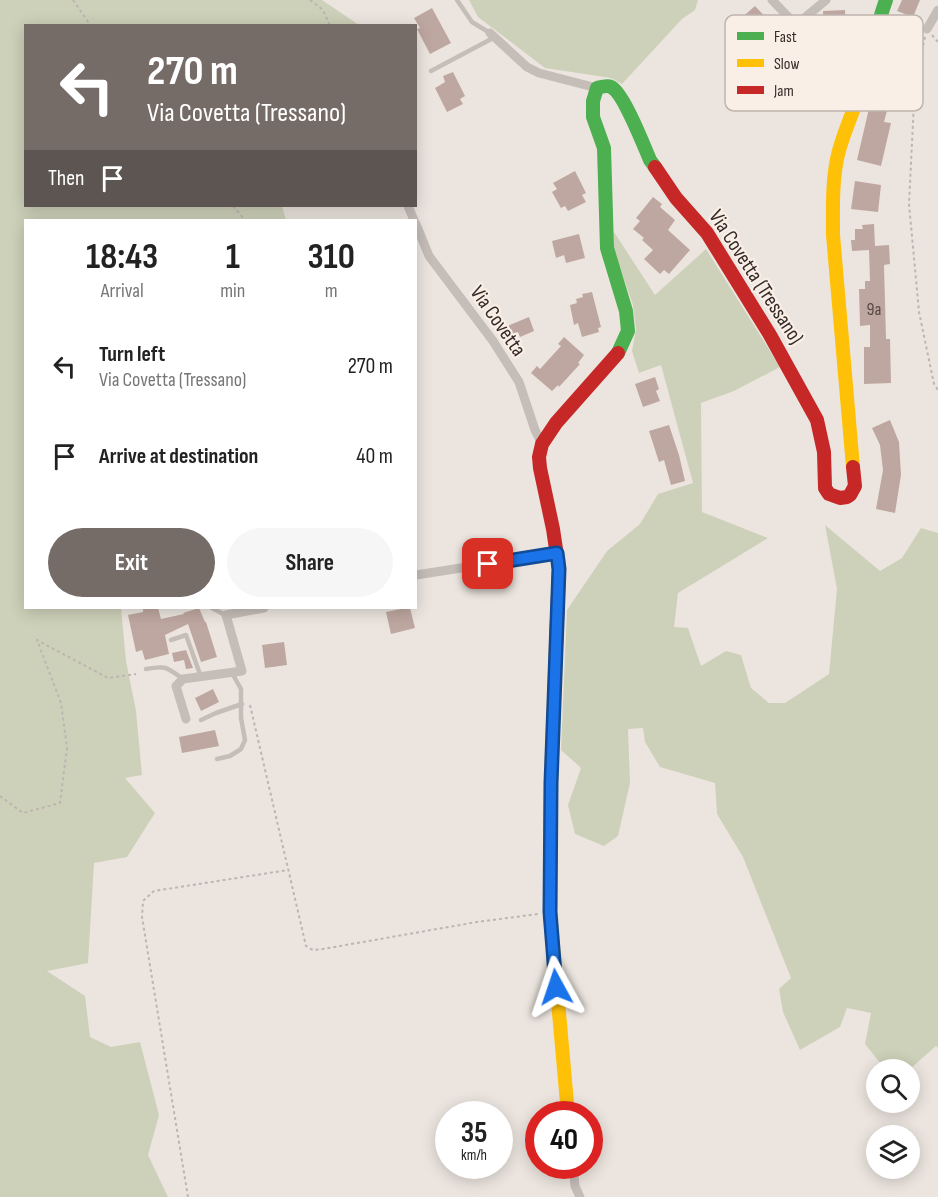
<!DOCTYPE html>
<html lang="en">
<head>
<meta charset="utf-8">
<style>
  :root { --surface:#fff; --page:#f6f6f6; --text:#222; --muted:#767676; --accent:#756b67 }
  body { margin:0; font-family:"Sofia Sans Condensed",sans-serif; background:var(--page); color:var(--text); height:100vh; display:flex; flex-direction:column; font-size:22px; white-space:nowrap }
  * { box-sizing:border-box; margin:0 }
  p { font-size:20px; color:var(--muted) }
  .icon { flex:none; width:33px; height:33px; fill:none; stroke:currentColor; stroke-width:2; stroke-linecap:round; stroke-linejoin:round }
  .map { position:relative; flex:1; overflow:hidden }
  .side { position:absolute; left:24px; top:219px; width:393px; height:390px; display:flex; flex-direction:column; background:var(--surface); border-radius:0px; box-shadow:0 3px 15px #0003 }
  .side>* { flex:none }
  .top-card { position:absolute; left:24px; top:24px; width:393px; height:183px; border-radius:0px; box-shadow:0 3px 15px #0003; background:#756b67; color:#fff; overflow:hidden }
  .controls { position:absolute; left:866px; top:1059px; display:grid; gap:12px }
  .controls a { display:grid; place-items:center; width:54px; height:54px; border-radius:50%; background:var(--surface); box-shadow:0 3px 15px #0003; font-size:30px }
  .speed { position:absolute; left:435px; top:1101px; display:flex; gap:12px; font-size:30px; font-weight:700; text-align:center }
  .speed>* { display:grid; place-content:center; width:78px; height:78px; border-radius:50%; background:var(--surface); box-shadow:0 3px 15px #0003; line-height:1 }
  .speed small { font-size:15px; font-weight:400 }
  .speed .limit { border:9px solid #d22; background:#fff; color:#111 }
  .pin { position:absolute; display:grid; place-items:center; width:51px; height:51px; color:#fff; margin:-26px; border-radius:12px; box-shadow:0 3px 9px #0006 }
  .me { position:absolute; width:66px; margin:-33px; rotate:355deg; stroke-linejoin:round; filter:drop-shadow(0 0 4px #0008) }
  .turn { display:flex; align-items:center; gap:21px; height:126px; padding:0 24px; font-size:27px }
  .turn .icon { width:78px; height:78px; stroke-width:2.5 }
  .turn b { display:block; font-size:42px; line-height:51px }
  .then { display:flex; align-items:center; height:57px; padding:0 24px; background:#0003; gap:12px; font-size:22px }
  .eta { display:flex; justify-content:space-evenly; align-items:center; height:102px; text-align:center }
  .eta b { font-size:36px; font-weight:700; line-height:42px }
  .button { display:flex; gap:12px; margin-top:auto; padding:12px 24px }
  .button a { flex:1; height:69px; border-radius:36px; background:var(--accent); color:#fff; font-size:24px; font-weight:700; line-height:69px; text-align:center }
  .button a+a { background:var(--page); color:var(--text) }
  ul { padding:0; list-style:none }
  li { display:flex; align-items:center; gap:18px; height:90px; padding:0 24px }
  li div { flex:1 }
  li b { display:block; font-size:22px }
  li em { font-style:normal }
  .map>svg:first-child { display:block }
</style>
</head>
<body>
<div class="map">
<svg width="938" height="1197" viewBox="0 0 938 1197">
  <rect width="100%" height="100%" fill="#ece5df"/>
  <path fill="#ced1b9" d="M0 0H322L359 25 26 26V206H282L286 220H26V608H121L126 661 136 711 142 775 125 778 155 813 127 857 94 863 88 963 47 971 85 996 90 1037 111 1047 140 1042 159 1115 148 1155 168 1197H0Z
    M469 0H698L695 10 682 19 622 84 611 78 545 68 478 17Z
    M614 232 655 295 706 249 780 367 734 391 701 403 702 512 768 538 678 593 674 627 688 628 701 666 726 651 741 655 751 688 769 703H785L829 674 837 589 825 525 880 571 902 558 921 528 938 533V1048L936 1046 909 1070 885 1069 865 1044 871 1013 847 1008 840 1027 800 1050 783 1012 779 989 791 978 743 857 717 814 715 783 660 767 645 742 643 728 628 729 630 783 618 836 604 846 575 834 568 805 581 768 561 750 567 610 607 551 640 524 658 494 693 483 661 365 639 373 632 351 636 329 633 305 613 247Z"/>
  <path fill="#bfa7a1" d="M902 0H920L913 17 897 11Z
    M755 6 775 27 760 42 739 20Z
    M432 8 451 43 430 54 417 29 420 28 414 18Z
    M845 10 847 55 825 56 823 11Z
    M453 72 465 96 460 99 463 104 447 112 435 88 445 82 443 76Z
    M874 87 892 92 884 122 891 123 881 166 857 160Z
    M575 171 586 193 582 195 586 202 568 211 565 206 561 208 552 192 557 189 553 183Z
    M855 181 881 185 878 212 851 209Z
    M653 197 662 204 660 207 675 220 668 230 690 250 669 274 664 270 660 274 644 259 653 250 642 240 644 238 633 229 640 221 636 218Z
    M874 224 875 246 889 245 890 264 884 265 886 339H890L891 383 864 384V347H870V325L860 326 859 289H865V281H870L869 250 852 251 851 240H855V229H863L862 225Z
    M579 234 585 258 566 263 564 255 556 258 552 241Z
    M592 292 601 327 598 328 599 332 582 337 578 323 574 325 570 305 577 303 576 299 583 297 582 294Z
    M529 317 534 331 520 337 518 332 508 336 505 327Z
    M564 337 584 355 578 363 580 364 559 387 558 385 552 391 531 373 537 366 540 369 561 346 558 344Z
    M655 377 659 389 656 391 660 401 643 407 635 384Z
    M890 420 899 442 901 475 895 513 876 509 883 470 880 445 872 428Z
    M669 425 679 455 685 481 671 485 664 460 659 462 649 431Z
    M143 608H158L161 619 184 614 183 613 199 608 205 622H206L217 657 201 662 188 624 165 635 169 654 145 660 142 650 136 652 128 615 143 612Z
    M406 608H410L415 628 391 634 386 612Z
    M284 642 287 665 265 668 262 645Z
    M186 650 193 668 186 669 184 660 174 662 172 653Z
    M213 689 219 702 201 711 195 698Z
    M215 730 219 746 182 753 179 737Z"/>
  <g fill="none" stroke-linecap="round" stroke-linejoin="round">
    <path stroke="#bdb5b1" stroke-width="2" stroke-dasharray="3 3" stroke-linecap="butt" d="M73 0 91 26
      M310 0 323 10 330 26
      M932 35 938 42
      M925 37 915 82 909 204 919 312 934 384 938 390
      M233 206 245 220
      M250 705 306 946 313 950 323 949 477 922 538 914
      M0 796 23 813 60 803 67 748 61 703 37 640 108 678 136 674
      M188 1197 142 917 143 901 154 891 288 870"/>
    <path stroke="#c5bdb8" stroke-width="4.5" d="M457 0 472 22 490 33
      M431 71 495 37
      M212 608 225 615
      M171 640 186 635 201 677
      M146 669C167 665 167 668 183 679
      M201 720 216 713 242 704
      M217 759 230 756 241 749 245 740 241 718V689L232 673"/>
    <path stroke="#c5bdb8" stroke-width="9" d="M772 0 796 25 826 0
      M927 29 938 10
      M490 33 527 67 539 73 597 88
      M408 206 414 220
      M416 224 429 256 493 341 519 382 535 430 542 444
      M416 575 557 553
      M186 719 176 686 183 679 242 671 226 615 264 608
      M573 1166 575 1186 580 1197"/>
    <path stroke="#4caf50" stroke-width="14" d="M857 100C869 67 874 33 886 0
      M618 353 628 331 626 311 607 248 604 148 593 117V101L597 88C601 87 607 85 611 87 623 92 644 146 650 160L655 167"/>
    <path stroke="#ffc107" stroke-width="14" d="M853 467 833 235C833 210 832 184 837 159 841 139 850 120 857 100
      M556 646 551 783 550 912 568 1114"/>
    <path stroke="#c62828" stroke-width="14" d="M655 167 676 198 707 233 770 335 817 420 824 452 825 488 829 494 840 498 847 497 850 495 855 486 853 467
      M556 646 559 569 553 529 540 468 539 457 542 444 556 423 618 353"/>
  </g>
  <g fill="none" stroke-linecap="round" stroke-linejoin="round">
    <defs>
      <path id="route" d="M488 564 557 553 559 569 551 783 550 912 556 987"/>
    </defs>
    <use href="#route" stroke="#114b97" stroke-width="15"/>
    <use href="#route" stroke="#1a73e8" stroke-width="10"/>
  </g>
  <g text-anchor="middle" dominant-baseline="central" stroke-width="4.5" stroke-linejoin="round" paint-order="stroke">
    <g font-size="18" fill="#584946">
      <text x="874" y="309">9a</text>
    </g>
    <g font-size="21" fill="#352a27" stroke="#f9efe6">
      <text transform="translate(756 277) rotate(57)">Via Covetta (Tressano)</text>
      <text transform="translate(498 321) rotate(55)">Via Covetta</text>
    </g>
  </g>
  <rect x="725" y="15" width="198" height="96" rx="9" fill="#f9efe6" stroke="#beb4ad" stroke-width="1.5"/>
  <rect x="737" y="32" width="27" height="8" fill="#4caf50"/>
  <rect x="737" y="59" width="27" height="8" fill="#ffc107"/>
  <rect x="737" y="86" width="27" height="8" fill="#c62828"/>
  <g font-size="16" fill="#352a27">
    <text x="774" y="42">Fast</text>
    <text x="774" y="69">Slow</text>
    <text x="774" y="96">Jam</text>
  </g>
</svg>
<div class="controls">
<a><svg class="icon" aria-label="search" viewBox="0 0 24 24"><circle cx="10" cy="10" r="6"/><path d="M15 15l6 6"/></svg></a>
<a><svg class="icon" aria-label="layers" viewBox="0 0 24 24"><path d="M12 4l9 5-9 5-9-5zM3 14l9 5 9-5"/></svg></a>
</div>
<div class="speed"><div>35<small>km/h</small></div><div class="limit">40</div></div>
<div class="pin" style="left:488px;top:564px;background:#d93025"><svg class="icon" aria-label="arrive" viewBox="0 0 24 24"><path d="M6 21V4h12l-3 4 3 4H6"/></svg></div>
<svg class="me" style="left:556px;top:987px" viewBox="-20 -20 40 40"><path d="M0-17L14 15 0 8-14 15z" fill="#1a73e8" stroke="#fff" stroke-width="4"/></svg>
<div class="top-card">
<div class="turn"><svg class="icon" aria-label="left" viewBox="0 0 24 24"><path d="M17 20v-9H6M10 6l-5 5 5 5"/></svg><div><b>270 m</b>Via Covetta (Tressano)</div></div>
<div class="then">Then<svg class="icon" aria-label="arrive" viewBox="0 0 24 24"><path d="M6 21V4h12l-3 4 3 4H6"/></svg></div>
</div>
<section class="side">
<div class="eta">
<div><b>18:43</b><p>Arrival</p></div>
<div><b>1</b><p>min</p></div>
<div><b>310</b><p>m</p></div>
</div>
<ul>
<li><svg class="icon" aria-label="left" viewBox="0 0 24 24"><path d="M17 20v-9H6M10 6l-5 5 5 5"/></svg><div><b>Turn left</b><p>Via Covetta (Tressano)</p></div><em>270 m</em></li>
<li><svg class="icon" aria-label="arrive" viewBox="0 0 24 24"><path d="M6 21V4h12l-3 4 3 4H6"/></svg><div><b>Arrive at destination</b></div><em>40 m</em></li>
</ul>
<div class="button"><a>Exit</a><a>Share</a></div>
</section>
</div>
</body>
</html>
